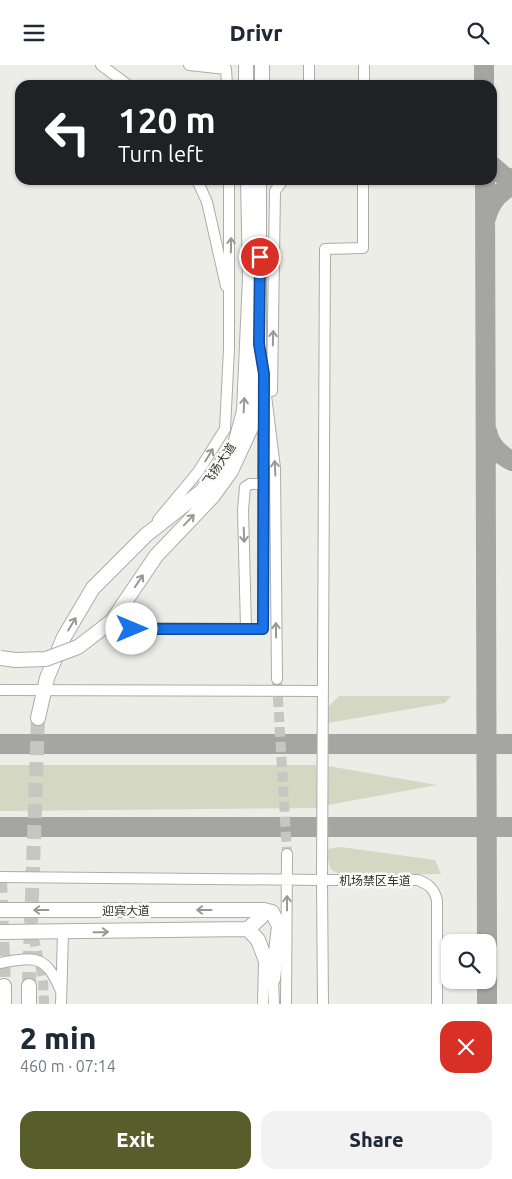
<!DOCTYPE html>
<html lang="en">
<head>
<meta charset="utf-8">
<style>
  :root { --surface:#fff; --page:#f2f2f3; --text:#1f2937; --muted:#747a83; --accent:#575d2b }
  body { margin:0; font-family:Ubuntu,"Noto Sans SC",sans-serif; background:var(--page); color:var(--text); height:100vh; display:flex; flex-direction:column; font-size:19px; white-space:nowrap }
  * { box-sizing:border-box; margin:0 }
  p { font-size:16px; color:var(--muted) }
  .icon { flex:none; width:28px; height:28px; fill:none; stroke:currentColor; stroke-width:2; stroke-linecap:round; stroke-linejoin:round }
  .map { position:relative; height:939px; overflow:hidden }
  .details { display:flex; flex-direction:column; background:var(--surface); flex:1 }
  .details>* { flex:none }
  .top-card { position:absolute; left:15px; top:15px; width:482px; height:105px; border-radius:15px; box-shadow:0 1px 4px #0004; background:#202124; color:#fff; overflow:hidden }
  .buttons { position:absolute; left:441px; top:869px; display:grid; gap:10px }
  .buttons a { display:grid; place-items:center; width:55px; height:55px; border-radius:10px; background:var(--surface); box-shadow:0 1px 4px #0004; font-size:25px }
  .pin { position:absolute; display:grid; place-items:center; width:42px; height:42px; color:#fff; margin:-21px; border:2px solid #fff; border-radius:50%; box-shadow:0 1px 5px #0007 }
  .me { position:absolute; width:55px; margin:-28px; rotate:90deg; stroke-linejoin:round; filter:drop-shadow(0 0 4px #0008) }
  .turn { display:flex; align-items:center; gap:18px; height:105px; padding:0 20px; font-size:22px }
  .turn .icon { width:65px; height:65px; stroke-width:2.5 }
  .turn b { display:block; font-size:35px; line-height:42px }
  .round { display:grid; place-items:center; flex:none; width:52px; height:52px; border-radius:15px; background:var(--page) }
  .overview { display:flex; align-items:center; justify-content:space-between; height:85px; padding:0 20px }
  h1 { font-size:30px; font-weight:800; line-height:38px }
  .button { display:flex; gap:10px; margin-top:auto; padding:10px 20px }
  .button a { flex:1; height:58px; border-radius:15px; background:var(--accent); color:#fff; font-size:20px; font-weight:800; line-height:58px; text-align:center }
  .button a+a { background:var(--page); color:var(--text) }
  header { display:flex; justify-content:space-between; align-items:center; height:65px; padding:0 20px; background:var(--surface); font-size:22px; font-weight:800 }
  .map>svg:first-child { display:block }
</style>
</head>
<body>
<header><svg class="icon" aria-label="menu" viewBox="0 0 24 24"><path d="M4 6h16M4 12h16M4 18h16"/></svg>Drivr<svg class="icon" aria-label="search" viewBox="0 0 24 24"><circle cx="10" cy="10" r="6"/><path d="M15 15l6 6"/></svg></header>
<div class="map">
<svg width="512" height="939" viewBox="0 0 512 939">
  <rect width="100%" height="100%" fill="#ecede7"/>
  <path fill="#d4d7c2" d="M339 631H451L445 638 327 658V643Z
    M0 700H316L318 743 0 746Z
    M328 701 437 720 328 740Z
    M341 782 435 795 441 809 342 810 332 805 329 800 327 784Z"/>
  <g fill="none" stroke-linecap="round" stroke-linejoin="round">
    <path stroke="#a5a6a1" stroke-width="20" d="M484 20V0
      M492 101 505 112 512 114
      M485 115 487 878
      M486 153C490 138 498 127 512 121
      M487 366C490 381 499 389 512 396
      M0 679H512
      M0 762H512
      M487 915V939"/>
    <path stroke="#c7c7c2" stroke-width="10" stroke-dasharray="10 5" stroke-linecap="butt" d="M277 617 287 789
      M30 857 43 913 44 939"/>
    <path stroke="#c7c7c2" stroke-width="14" stroke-dasharray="14 7" stroke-linecap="butt" d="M0 814 4 921
      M29 921 38 653"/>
    <defs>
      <path id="minor" d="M101 0 128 20
        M189 0 226 4 227 20
        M309 0V20
        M364 20V0
        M197 115 207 137 226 221
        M262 298 275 403 277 614
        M272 326 275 126 283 115
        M158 455 198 407 225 364 229 284V115
        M112 556 132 563 263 564V325
        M246 563 243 445 245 422 250 419H263
        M0 625 323 626
        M0 812 322 815 325 184 363 183V115
        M0 898C37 891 46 891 61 926
        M273 914 274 939
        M61 939 63 868
        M263 939 264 898
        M286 939 287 789
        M323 939 322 815H418C428 819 434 823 437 835V939"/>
      <path id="major" d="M246 0V20
        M262 20V0
        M156 491 213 431 231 406 255 354 259 291V115
        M38 653 47 613 64 572 93 523 146 470 202 426 235 379 244 346 250 213 248 115
        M0 845H264L272 847 279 861 273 914
        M248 864 258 875 272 912
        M248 864 261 852 259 847 253 845
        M0 867 248 864
        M4 921V939
        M29 921V939"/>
    </defs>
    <use href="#minor" stroke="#acada8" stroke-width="12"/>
    <use href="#major" stroke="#acada8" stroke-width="16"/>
    <use href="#minor" stroke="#fff" stroke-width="10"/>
    <use href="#major" stroke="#fff" stroke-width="14"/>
    <defs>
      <path id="major-bridge" d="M0 593 16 595 46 594 78 582 112 556 156 491"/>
    </defs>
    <use href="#major-bridge" stroke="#acada8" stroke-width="16" stroke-linecap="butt"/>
    <use href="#major-bridge" stroke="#fff" stroke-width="14"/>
  </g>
  <defs><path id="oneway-shaft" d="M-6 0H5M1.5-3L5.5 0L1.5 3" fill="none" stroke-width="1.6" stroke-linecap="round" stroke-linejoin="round" transform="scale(1.25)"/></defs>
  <g stroke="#989897">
    <use href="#oneway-shaft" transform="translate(231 180) rotate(-89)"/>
    <use href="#oneway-shaft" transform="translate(273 273) rotate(-89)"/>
    <use href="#oneway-shaft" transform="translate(244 340) rotate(-87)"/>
    <use href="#oneway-shaft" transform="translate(209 390) rotate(-59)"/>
    <use href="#oneway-shaft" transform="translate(275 403) rotate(-93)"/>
    <use href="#oneway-shaft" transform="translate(189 455) rotate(-46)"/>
    <use href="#oneway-shaft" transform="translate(244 470) rotate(88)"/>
    <use href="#oneway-shaft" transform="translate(139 516) rotate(-56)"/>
    <use href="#oneway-shaft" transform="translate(72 559) rotate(-59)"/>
    <use href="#oneway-shaft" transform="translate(276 565) rotate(-91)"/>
    <use href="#oneway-shaft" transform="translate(287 838) rotate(-90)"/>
    <use href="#oneway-shaft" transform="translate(41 845) rotate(180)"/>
    <use href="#oneway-shaft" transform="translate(204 845) rotate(180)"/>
    <use href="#oneway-shaft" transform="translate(101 867) rotate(-1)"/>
  </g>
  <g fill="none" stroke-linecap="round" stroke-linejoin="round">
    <defs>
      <path id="route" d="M132 564H263L264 309 259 279 260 192"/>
    </defs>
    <use href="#route" stroke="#114b97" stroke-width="12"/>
    <use href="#route" stroke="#1a73e8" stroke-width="9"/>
  </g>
  <g text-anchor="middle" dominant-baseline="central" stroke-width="5" stroke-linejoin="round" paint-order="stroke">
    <g font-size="12" fill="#31312f" stroke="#f9faf4">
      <text transform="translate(219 399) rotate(-56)">飞扬大道</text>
      <text x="375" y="815">机场禁区车道</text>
      <text x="126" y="845">迎宾大道</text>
    </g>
  </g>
</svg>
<div class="buttons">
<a><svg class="icon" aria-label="search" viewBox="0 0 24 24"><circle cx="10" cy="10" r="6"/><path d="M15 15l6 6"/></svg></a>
</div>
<div class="pin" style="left:260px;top:192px;background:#d93025"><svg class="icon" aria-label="arrive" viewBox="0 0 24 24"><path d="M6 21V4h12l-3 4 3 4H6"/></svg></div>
<svg class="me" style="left:132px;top:564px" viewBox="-20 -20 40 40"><circle r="19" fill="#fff"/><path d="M0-13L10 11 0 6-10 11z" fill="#1a73e8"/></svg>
<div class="top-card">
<div class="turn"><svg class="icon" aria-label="left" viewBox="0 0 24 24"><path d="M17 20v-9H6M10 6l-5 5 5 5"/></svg><div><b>120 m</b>Turn left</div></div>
</div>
</div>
<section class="details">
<div class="overview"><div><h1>2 min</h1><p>460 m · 07:14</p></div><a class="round" style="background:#d93025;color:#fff"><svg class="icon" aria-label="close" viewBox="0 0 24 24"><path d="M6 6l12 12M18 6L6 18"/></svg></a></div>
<div class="button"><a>Exit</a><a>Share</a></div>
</section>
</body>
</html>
